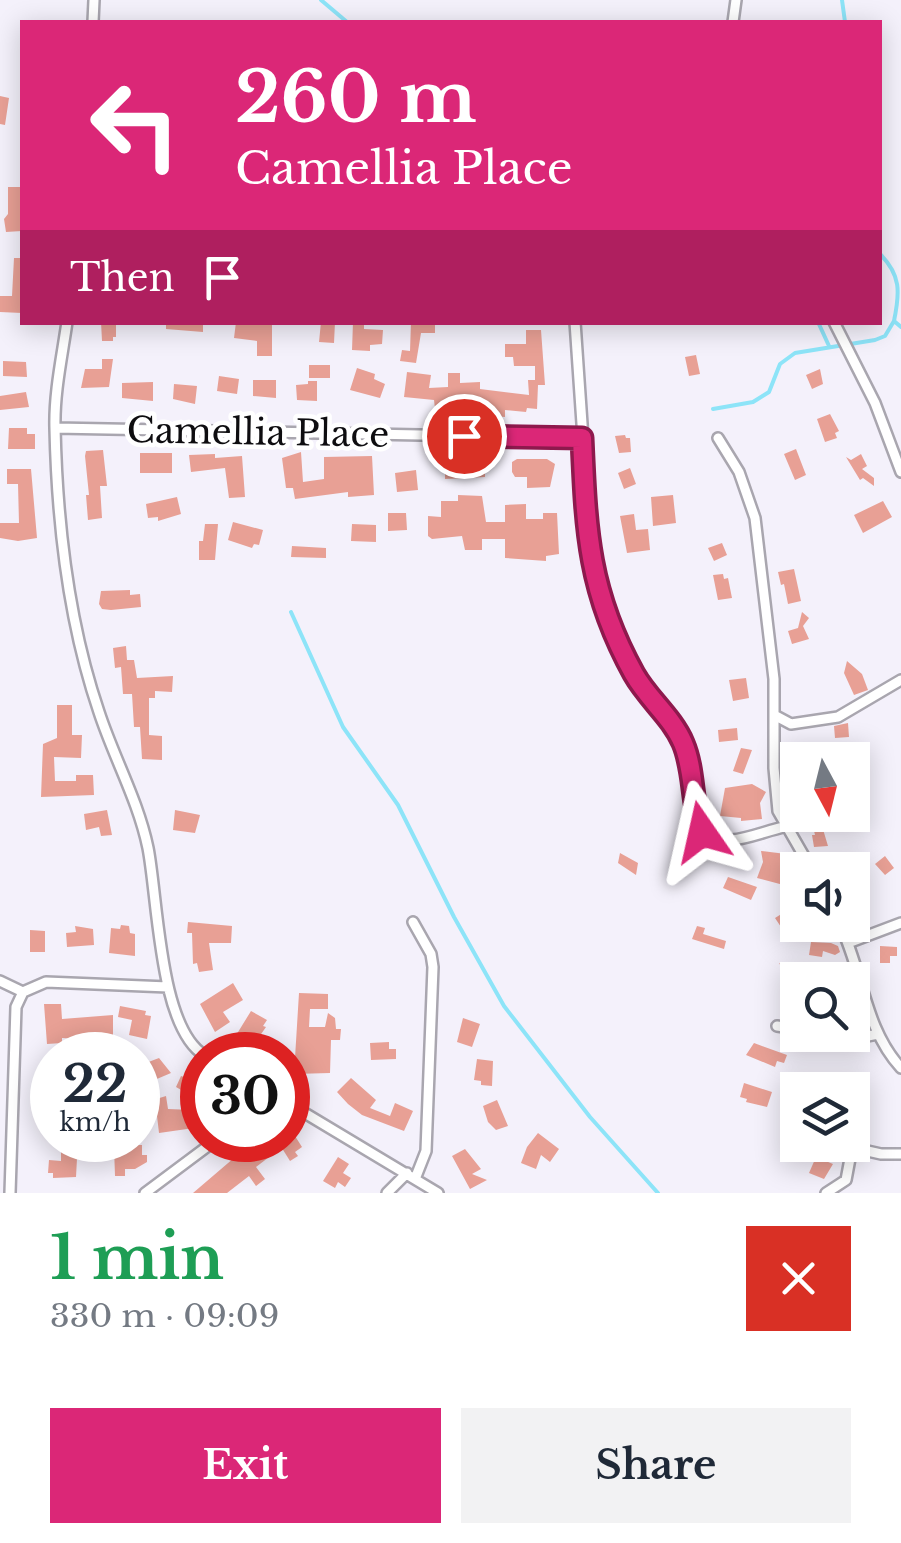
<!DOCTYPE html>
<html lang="en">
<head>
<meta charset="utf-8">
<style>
  :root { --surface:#fff; --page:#f2f2f3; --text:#1f2937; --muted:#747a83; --accent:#db2777 }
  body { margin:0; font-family:"Libre Baskerville",serif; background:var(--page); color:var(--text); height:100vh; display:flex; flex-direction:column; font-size:38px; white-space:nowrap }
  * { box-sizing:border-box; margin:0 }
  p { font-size:32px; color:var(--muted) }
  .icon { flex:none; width:55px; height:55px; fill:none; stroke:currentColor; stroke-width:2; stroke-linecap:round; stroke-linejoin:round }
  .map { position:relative; height:1193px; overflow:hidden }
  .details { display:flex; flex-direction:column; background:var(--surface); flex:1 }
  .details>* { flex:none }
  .top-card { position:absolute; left:20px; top:20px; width:862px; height:305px; border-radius:0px; box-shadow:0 5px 25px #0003; background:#db2777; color:#fff; overflow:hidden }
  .needle { width:65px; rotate:173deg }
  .tools { position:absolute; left:780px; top:742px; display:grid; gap:20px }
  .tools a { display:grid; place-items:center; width:90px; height:90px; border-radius:0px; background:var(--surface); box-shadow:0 5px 25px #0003; font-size:50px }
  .speed { position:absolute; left:30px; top:1032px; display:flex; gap:20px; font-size:50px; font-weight:700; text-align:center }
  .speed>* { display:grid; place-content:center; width:130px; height:130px; border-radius:50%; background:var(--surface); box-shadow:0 5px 25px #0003; line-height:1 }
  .speed small { font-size:25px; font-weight:400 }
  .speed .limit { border:15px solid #d22; background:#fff; color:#111 }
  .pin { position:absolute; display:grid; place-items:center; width:85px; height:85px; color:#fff; margin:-42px; border:5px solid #fff; border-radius:50%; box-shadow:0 2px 10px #0007 }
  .me { position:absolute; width:110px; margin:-55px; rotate:349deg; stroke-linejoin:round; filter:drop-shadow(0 0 8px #0008) }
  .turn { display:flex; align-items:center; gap:35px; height:210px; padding:0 50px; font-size:45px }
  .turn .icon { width:130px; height:130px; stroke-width:2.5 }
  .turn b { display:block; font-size:70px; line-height:85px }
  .then { display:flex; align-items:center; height:95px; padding:0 50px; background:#0003; gap:20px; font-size:38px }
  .round { display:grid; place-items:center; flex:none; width:105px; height:105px; border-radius:0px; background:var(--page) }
  .summary { display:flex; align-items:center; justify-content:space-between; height:170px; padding:0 50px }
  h1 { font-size:60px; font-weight:700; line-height:75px; color:#1e9e55 }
  .primary-button { display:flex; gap:20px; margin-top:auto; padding:20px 50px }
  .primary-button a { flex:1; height:115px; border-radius:0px; background:var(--accent); color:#fff; font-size:40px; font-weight:700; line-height:115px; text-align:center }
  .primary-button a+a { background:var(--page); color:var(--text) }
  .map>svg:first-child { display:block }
</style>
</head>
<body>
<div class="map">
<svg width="901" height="1193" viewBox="0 0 901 1193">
  <rect width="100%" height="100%" fill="#f4f1fb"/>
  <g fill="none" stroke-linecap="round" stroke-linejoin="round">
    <path stroke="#8de4f8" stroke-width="4" d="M321 0 347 22
      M842 0 845 22
      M880 254C901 275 900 292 894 321L901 327
      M818 322 829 346
      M713 409 753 402 769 392 780 364 795 353 875 340 885 336 894 321
      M291 612 343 727 398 805 454 917 504 1006 590 1117 658 1193"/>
  </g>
  <path fill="#e8a095" d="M0 96 9 98 5 125 0 124Z
    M8 187H20L22 231 6 232 4 219 8 214Z
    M14 258H22V313L0 312V296H12Z
    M101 322H116V337H113V341H102Z
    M166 322H203V332L166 329Z
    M236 322H272V356H257V341L234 338Z
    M321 322H335L334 343 319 342Z
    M353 322H364V329L383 330 382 344 370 345V351L352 350Z
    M411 322H435V333H421L416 363 400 361 402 350 410 351Z
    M526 330H541L545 385H538L537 409 527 408 526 412 505 410V417L494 416 495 408 441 410 435 409 434 400 404 397 407 372 431 375 429 388 448 387V373H460V383L480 382V389L529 395 528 380H535V366H514L513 357H505V344H526Z
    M696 355 700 374 689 376 685 357Z
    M102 359H113L109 387 81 388 85 369H102Z
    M3 361 26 362 27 377 3 376Z
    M309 365H330V378H309Z
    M357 368 375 374 374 379 385 384 380 398 350 390Z
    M820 369 823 384 812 389 806 375Z
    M219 376 239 379 237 394 217 391Z
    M253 380H276V398L253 396Z
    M308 381H317V401L297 400 296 385 308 384Z
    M153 382V401L122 398V383Z
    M174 384 197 386 195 404 173 399Z
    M26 392 29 407 0 410V396Z
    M830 414 839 431 835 433 837 438 825 442 817 419Z
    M9 428H27V434H35V449H8Z
    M625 435 626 438H630L631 452 619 453 615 436Z
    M796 449 806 475 795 480 784 454Z
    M103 450 107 486H100L102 518 88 520 86 495H89L85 456 86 451Z
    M301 452 303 482 324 479V457L372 456 374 495 348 497V492L295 499 293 488H286L282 458Z
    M140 453H172V473H140Z
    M215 454V458L242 456 245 497 229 498 225 468 191 472 189 455Z
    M861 454 867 466 862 469 874 478V486L863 478 860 480 846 457 851 460Z
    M475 459 485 462V477L445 479V461Z
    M517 459H547L555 464 550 487 527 488V477H515L512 472V462Z
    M630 468 636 484 624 489 618 473Z
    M7 469H31L37 538 18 541 0 538V523H19L18 484H7Z
    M416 470 418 490 397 492 395 473Z
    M458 495 482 496 486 522H505V505L526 504V519H543V513H557L559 554 546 556V561L505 558V539H482V550H465L462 536 432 539 428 536V516L441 517V501H458Z
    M673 495 676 523 653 526 651 497Z
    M177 497 181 514 158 521V517L148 518 146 504Z
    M883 501 892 517 863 533 854 515Z
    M388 513H406L407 530 388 531Z
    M634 514 636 530 648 529 650 550 627 553 620 516Z
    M233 522 263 530 259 545 254 544 252 548 228 540Z
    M205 524H218L215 560H199V541H203Z
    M352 524 376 525V542L351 541Z
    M722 543 727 555 714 561 708 548Z
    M292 546 326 548V558L291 557Z
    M794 569 801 601 788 604 784 584 781 585 778 572Z
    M723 574 724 579 728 578 732 598 718 600 713 575Z
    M130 590V595L140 594 141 607 111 610 102 609 99 604 101 591Z
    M802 612 809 618 803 626 809 639 792 644 788 631 798 628Z
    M126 646 127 660H134L137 678 173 676 172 692 155 691V698H149V735L162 736V760L142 759 140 727H134L132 694H123L121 667 115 668 113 648Z
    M847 661 862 674 868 690 854 695 844 673Z
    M746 678 749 698 733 701 729 680Z
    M57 705H72V735H82L81 758 54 757 55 781H76V775H93L94 795 41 797 43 744 57 738Z
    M848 723 849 737 835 738 834 726Z
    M737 728 738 740 719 742 718 730Z
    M741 748 752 750 743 774 733 771Z
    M794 770H798V803L787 801Z
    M752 784 766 792 760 803 762 819 741 821V818L720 816 725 788Z
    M107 810 112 835 101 836 99 827 86 830 84 814Z
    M175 810 200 815 195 833 173 830Z
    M819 816 828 846 814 847 812 835H815L811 818Z
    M761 851 786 854 792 858 786 872 794 874 791 887 757 878 763 862Z
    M620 853 638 863 636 875 618 863Z
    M885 856 894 868 885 875 875 864Z
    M728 877 757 887 751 900 723 888Z
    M791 908 793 913 798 914V925H812L811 936H798L785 942 780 931 783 930 775 918Z
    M188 922 232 926 231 943H209L213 970 199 972 197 963 193 964 192 933H187Z
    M121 925 129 926 130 933 135 934V956L109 953 111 928 120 929Z
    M75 926 93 929 94 945 67 947 66 933 76 932Z
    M697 926 705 928 703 934 726 941 724 949 692 939Z
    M30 930 45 931V952H30Z
    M811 942 831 943 838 946 840 952 835 955 823 951 822 957 809 955Z
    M880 946 897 947V956H890V963H880Z
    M779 963 795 969 792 977 798 980V993L784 988 788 978Z
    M233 983 243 1000 223 1012 230 1022 215 1032 200 1004Z
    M299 993 328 994V1009H310L309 1027H325L328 1013 335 1018 336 1029H341L340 1040H331L330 1073 294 1074Z
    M44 1004H61L62 1019 113 1015V1041L62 1038V1043L47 1044Z
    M120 1006 146 1011 145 1015 151 1016 147 1039 129 1035 132 1020 118 1017Z
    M251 1011 267 1020 263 1026 266 1027 250 1050 235 1041V1037Z
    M463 1018 480 1024 472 1047 457 1042Z
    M389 1042V1049H396V1059L371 1060 370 1043Z
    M754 1043 787 1055 784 1063 777 1061 775 1067 746 1055Z
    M159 1058 171 1073 138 1087V1066Z
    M477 1059 493 1061 492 1086 481 1085V1081L474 1080Z
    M181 1076 202 1083V1102L176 1087Z
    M351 1078 376 1100 370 1108 390 1116 395 1103 413 1111 404 1131 362 1115 348 1104 337 1092Z
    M744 1083 772 1092 767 1107 746 1102 747 1099 740 1097Z
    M166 1096 168 1109 192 1110 194 1128 159 1133 157 1116 142 1118 140 1104Z
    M497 1100 508 1126 496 1130 488 1122 483 1106Z
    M538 1133 559 1149 550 1162 541 1155 536 1169 521 1163 527 1147Z
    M295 1136 302 1147 295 1152 298 1156 290 1161 280 1145Z
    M61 1140H78L76 1177 53 1178V1173H48L49 1160 61 1161Z
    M255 1140H269L277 1151 256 1167 265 1179 256 1186 249 1176 227 1193H193Z
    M130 1145H142V1155H147V1162L135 1169H125V1176H115L114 1147 130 1148Z
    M465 1149 481 1169 472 1174 487 1180 470 1189 452 1156Z
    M338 1157 349 1164 343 1173 351 1178 345 1187 338 1182 335 1188 323 1181Z
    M816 1157 833 1164 824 1179 809 1173Z"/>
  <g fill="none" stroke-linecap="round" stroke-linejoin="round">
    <defs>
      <path id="street" d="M93 22 94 0
        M733 22 736 0
        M67 322C62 357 54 393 55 428 57 521 69 624 99 712 114 758 138 800 148 848 158 899 159 1027 204 1055
        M575 322 592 569 614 633 635 676 674 725 686 749 702 832C724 851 759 832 784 827
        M834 322 875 403 901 472
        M55 428 582 438
        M718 438 739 472 755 518 774 679V768L778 811 812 870
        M776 716 791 724 838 717 901 680
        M413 922 431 954 433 967 426 1151 415 1179
        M840 925C863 971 864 1028 901 1068
        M848 943 901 923
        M0 981 23 992
        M777 1026 798 1029
        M812 1035 838 1042 878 1034
        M288 1103 438 1193
        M841 1145 881 1154H901
        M10 1193 16 1007 23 992 46 982 168 987
        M145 1193 216 1140
        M387 1193 407 1173
        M826 1193 846 1180 852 1148"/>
    </defs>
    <use href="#street" stroke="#a9a6af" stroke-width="14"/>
    <use href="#street" stroke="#fff" stroke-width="9"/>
  </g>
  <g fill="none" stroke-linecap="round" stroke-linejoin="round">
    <defs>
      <path id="route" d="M464 436 582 438C586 530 588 591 634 674 648 699 672 717 683 743 695 771 691 804 702 832"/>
    </defs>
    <use href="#route" stroke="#8e194d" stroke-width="25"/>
    <use href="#route" stroke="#db2777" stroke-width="18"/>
  </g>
  <g text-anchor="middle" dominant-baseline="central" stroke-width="9" stroke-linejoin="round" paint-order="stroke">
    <g font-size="35" fill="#0e0d10" stroke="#fff">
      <text transform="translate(258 432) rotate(1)">Camellia Place</text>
    </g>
  </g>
</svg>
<div class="tools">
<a><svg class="needle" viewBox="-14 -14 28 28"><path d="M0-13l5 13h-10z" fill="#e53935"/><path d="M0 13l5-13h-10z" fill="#747a83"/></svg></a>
<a><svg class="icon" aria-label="sound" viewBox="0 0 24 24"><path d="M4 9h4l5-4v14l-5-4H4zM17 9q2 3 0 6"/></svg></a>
<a><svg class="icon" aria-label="search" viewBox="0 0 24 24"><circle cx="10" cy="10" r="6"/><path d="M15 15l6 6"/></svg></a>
<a><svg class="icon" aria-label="layers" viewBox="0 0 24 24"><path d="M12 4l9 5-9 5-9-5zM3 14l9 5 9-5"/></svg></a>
</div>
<div class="speed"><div>22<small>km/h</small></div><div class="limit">30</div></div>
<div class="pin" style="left:464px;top:436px;background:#d93025"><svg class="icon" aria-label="arrive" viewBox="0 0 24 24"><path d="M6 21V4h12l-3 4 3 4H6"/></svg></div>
<svg class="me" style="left:702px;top:832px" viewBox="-20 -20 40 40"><path d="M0-17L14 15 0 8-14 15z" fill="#db2777" stroke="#fff" stroke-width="4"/></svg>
<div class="top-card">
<div class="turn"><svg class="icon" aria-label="left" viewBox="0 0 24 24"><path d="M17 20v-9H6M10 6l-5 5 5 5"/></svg><div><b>260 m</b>Camellia Place</div></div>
<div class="then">Then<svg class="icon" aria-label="arrive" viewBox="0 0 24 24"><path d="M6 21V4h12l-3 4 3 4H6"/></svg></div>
</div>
</div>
<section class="details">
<div class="summary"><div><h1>1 min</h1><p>330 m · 09:09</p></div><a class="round" style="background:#d93025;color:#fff"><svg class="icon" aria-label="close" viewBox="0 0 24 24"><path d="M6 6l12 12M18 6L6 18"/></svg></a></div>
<div class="primary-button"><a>Exit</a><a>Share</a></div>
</section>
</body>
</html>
